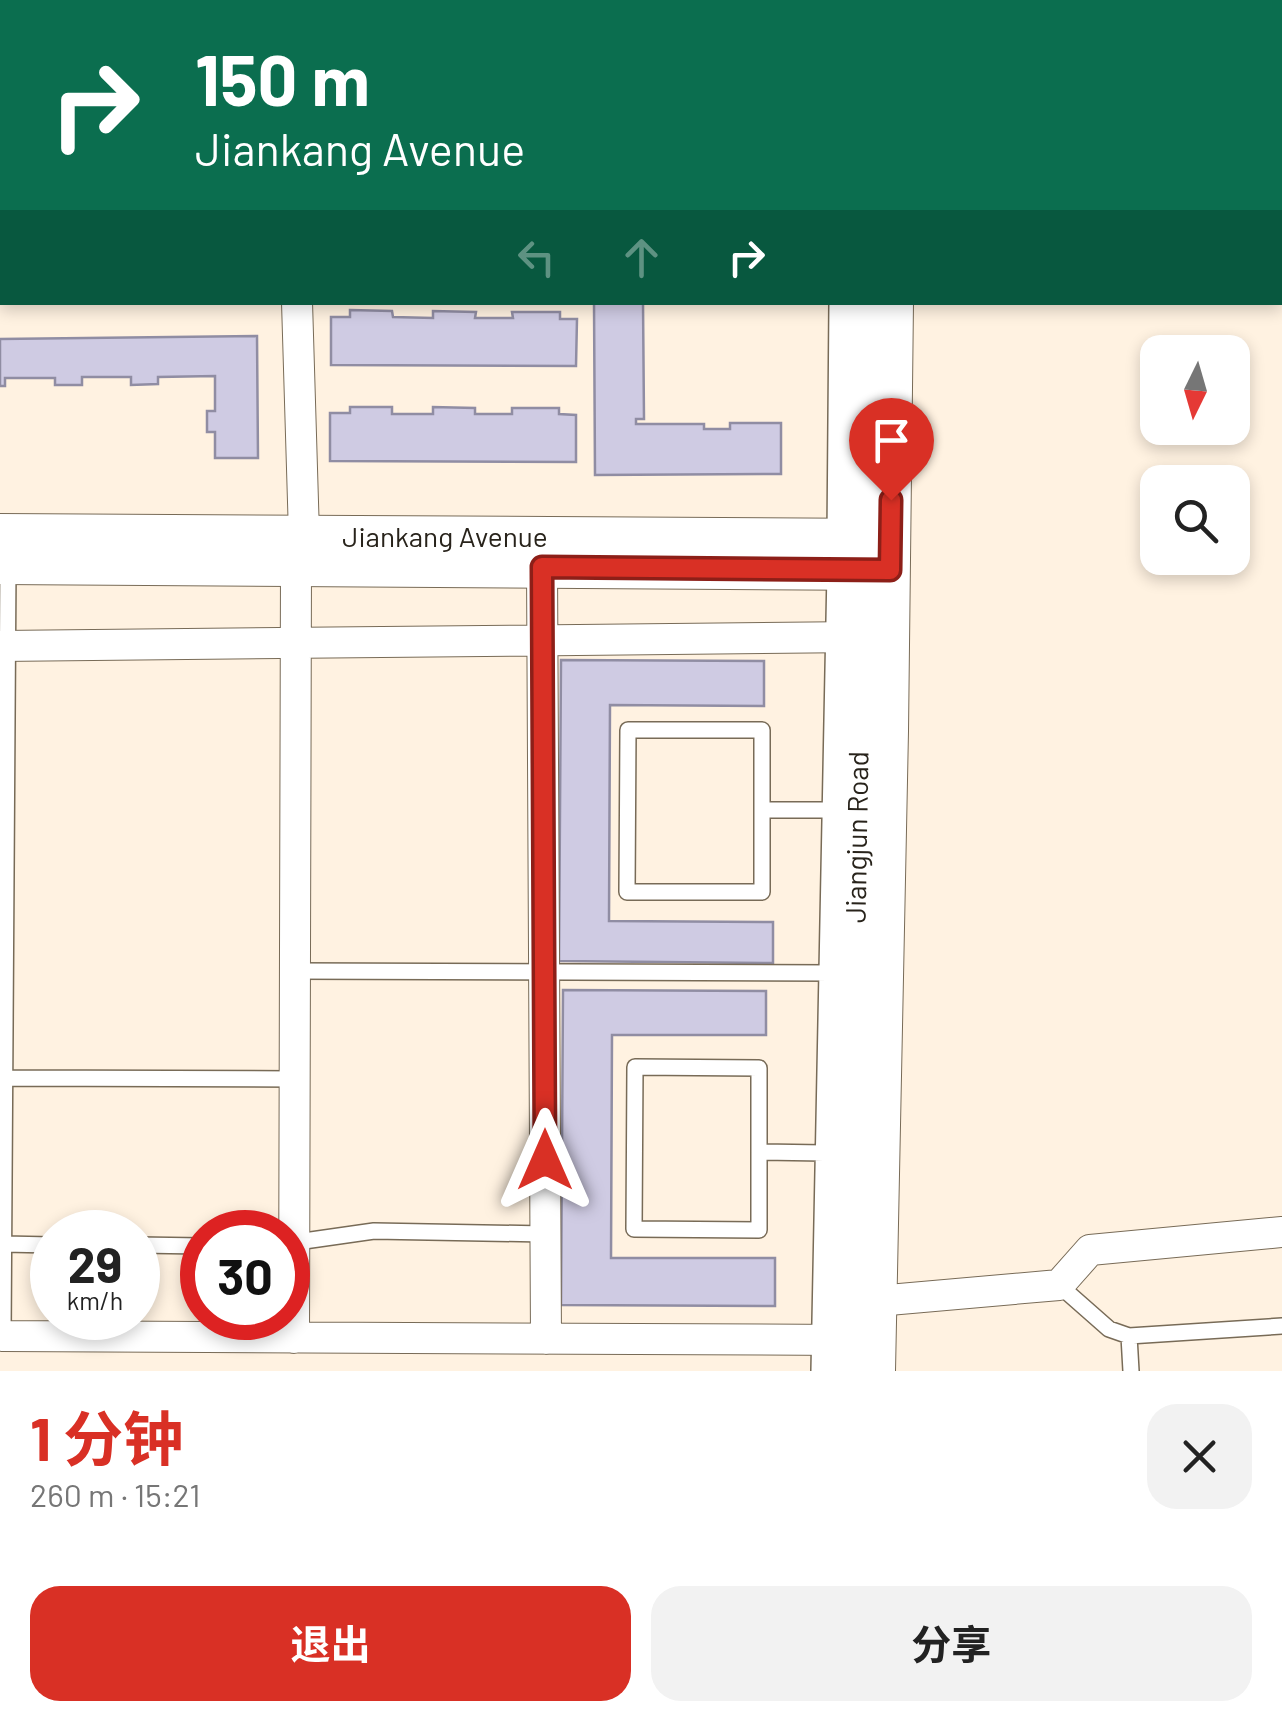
<!DOCTYPE html>
<html lang="zh">
<head>
<meta charset="utf-8">
<style>
  :root { --surface:#fff; --page:#f2f2f2; --text:#222; --muted:#767676; --accent:#d93025 }
  body { margin:0; font-family:Barlow,"Noto Sans SC",sans-serif; background:var(--page); color:var(--text); height:100vh; display:flex; flex-direction:column; font-size:38px; white-space:nowrap }
  * { box-sizing:border-box; margin:0 }
  p { font-size:32px; color:var(--muted) }
  .icon { flex:none; width:55px; height:55px; fill:none; stroke:currentColor; stroke-width:2; stroke-linecap:round; stroke-linejoin:round }
  .map { position:relative; height:1371px; overflow:hidden }
  .side { display:flex; flex-direction:column; background:var(--surface); flex:1 }
  .side>* { flex:none }
  .hud { position:absolute; left:0px; top:0px; width:1282px; height:305px; box-shadow:0 5px 15px #0003; background:#0b6e4f; color:#fff; overflow:hidden }
  .needle { width:65px; rotate:185deg }
  .buttons { position:absolute; left:1140px; top:335px; display:grid; gap:20px }
  .buttons a { display:grid; place-items:center; width:110px; height:110px; border-radius:20px; background:var(--surface); box-shadow:0 5px 15px #0003; font-size:50px }
  .speed { position:absolute; left:30px; top:1210px; display:flex; gap:20px; font-size:50px; font-weight:700; text-align:center }
  .speed>* { display:grid; place-content:center; width:130px; height:130px; border-radius:50%; background:var(--surface); box-shadow:0 5px 15px #0003; line-height:1 }
  .speed small { font-size:25px; font-weight:400 }
  .speed .limit { border:15px solid #d22; background:#fff; color:#111 }
  .pin { position:absolute; display:grid; place-items:center; width:85px; height:85px; color:#fff; margin:-102px -42px; border-radius:50% 50% 50% 0; rotate:-45deg; box-shadow:0 0 10px #0007 }
  .pin .icon { rotate:45deg }
  .me { position:absolute; width:110px; margin:-55px; rotate:0deg; stroke-linejoin:round; filter:drop-shadow(0 0 8px #0008) }
  .turn { display:flex; align-items:center; gap:35px; height:210px; padding:0 30px; font-size:45px }
  .turn .icon { width:130px; height:130px; stroke-width:2.5 }
  .turn b { display:block; font-size:70px; line-height:85px }
  .lanes { display:flex; align-items:center; height:95px; padding:0 30px; background:#0003; justify-content:center; gap:50px; direction:ltr }
  .lanes .off { opacity:.35 }
  .round { display:grid; place-items:center; flex:none; width:105px; height:105px; border-radius:30px; background:var(--page) }
  .overview { display:flex; align-items:center; justify-content:space-between; height:170px; padding:0 30px }
  h1 { font-size:60px; font-weight:700; line-height:75px; color:var(--accent) }
  .primary-button { display:flex; gap:20px; margin-top:auto; padding:20px 30px }
  .primary-button a { flex:1; height:115px; border-radius:30px; background:var(--accent); color:#fff; font-size:40px; font-weight:700; line-height:115px; text-align:center }
  .primary-button a+a { background:var(--page); color:var(--text) }
  .map>svg:first-child { display:block }
</style>
</head>
<body>
<div class="map">
<svg width="1282" height="1371" viewBox="0 0 1282 1371">
  <rect width="100%" height="100%" fill="#fff2e1"/>
  <path fill="#cfcbe3" stroke="#908da3" stroke-width="2.5" d="M0 0H254V2H2V22H0Z
    M594 302H643L644 419H636V424H704V429H730V423H781V474L595 475Z
    M350 310 392 311 393 317 433 318V311L476 312 475 318H513L512 312H560V319H577L576 366 331 365V317H350Z
    M257 336 258 458H215V432H207V411H215V376L158 377V384L131 385V377H82V385H55V378H5V386H0V339Z
    M350 407H392V414H433V407L475 408V414H512V408H559V414L576 415V462L330 461V413H350Z
    M561 660 764 661V706L610 705 609 921 773 922V963L559 961Z
    M563 990 766 991V1035H612L611 1258H775V1306L561 1305Z"/>
  <g fill="none" stroke-linecap="round" stroke-linejoin="round">
    <defs>
      <path id="service" d="M841 2V0
        M1045 2V0
        M835 538 837 302
        M628 730H762V892H627Z
        M762 810H831
        M295 971 834 973
        M635 1067 759 1068V1230L634 1229Z
        M0 1078 294 1079
        M759 1152 824 1153
        M290 1243 374 1231 545 1234
        M4 1244 52 1245
        M138 1245 202 1246
        M1059 1285 1109 1329 1129 1336 1282 1326
        M3 1336 8 565
        M1129 1336 1131 1371
        M819 1371 835 571"/>
      <path id="minor" d="M289 0V2
        M297 302 304 535
        M542 567 546 1339
        M0 646 859 637
        M877 1301 1059 1285 1090 1250 1282 1232
        M0 1333 3 1336 845 1340
        M294 1338 296 566"/>
      <path id="secondary" d="M866 2V0
        M896 2V0
        M0 534 887 539
        M0 564 886 570
        M844 1371 858 731 863 302
        M875 1371 888 731 893 302"/>
    </defs>
    <use href="#service" stroke="#786b57" stroke-width="18"/>
    <use href="#minor" stroke="#786b57" stroke-width="32"/>
    <use href="#secondary" stroke="#786b57" stroke-width="42"/>
    <use href="#service" stroke="#fff" stroke-width="15"/>
    <use href="#minor" stroke="#fff" stroke-width="30"/>
    <use href="#secondary" stroke="#fff" stroke-width="40"/>
  </g>
  <g fill="none" stroke-linecap="round" stroke-linejoin="round">
    <defs>
      <path id="route" d="M545 1160 542 567 890 570 891 500"/>
    </defs>
    <use href="#route" stroke="#8d1f18" stroke-width="25"/>
    <use href="#route" stroke="#d93025" stroke-width="18"/>
  </g>
  <g text-anchor="middle" dominant-baseline="central" stroke-width="10" stroke-linejoin="round" paint-order="stroke">
    <g font-size="28" fill="#28231b" stroke="#fff">
      <text x="445" y="536">Jiankang Avenue</text>
      <text transform="translate(856 837) rotate(-89)">Jiangjun Road</text>
    </g>
  </g>
</svg>
<div class="buttons">
<a><svg class="needle" viewBox="-14 -14 28 28"><path d="M0-13l5 13h-10z" fill="#e53935"/><path d="M0 13l5-13h-10z" fill="#767676"/></svg></a>
<a><svg class="icon" aria-label="search" viewBox="0 0 24 24"><circle cx="10" cy="10" r="6"/><path d="M15 15l6 6"/></svg></a>
</div>
<div class="speed"><div>29<small>km/h</small></div><div class="limit">30</div></div>
<div class="pin" style="left:891px;top:500px;background:#d93025"><svg class="icon" aria-label="arrive" viewBox="0 0 24 24"><path d="M6 21V4h12l-3 4 3 4H6"/></svg></div>
<svg class="me" style="left:545px;top:1160px" viewBox="-20 -20 40 40"><path d="M0-17L14 15 0 8-14 15z" fill="#d93025" stroke="#fff" stroke-width="4"/></svg>
<div class="hud">
<div class="turn"><svg class="icon" aria-label="right" viewBox="0 0 24 24"><path d="M7 20v-9h11M14 6l5 5-5 5"/></svg><div><b>150 m</b>Jiankang Avenue</div></div>
<div class="lanes"><svg class="icon off" aria-label="left" viewBox="0 0 24 24"><path d="M17 20v-9H6M10 6l-5 5 5 5"/></svg><svg class="icon off" aria-label="ahead" viewBox="0 0 24 24"><path d="M12 20V5M6 11l6-6 6 6"/></svg><svg class="icon" aria-label="right" viewBox="0 0 24 24"><path d="M7 20v-9h11M14 6l5 5-5 5"/></svg></div>
</div>
</div>
<section class="side">
<div class="overview"><div><h1>1 分钟</h1><p>260 m · 15:21</p></div><a class="round"><svg class="icon" aria-label="close" viewBox="0 0 24 24"><path d="M6 6l12 12M18 6L6 18"/></svg></a></div>
<div class="primary-button"><a>退出</a><a>分享</a></div>
</section>
</body>
</html>
